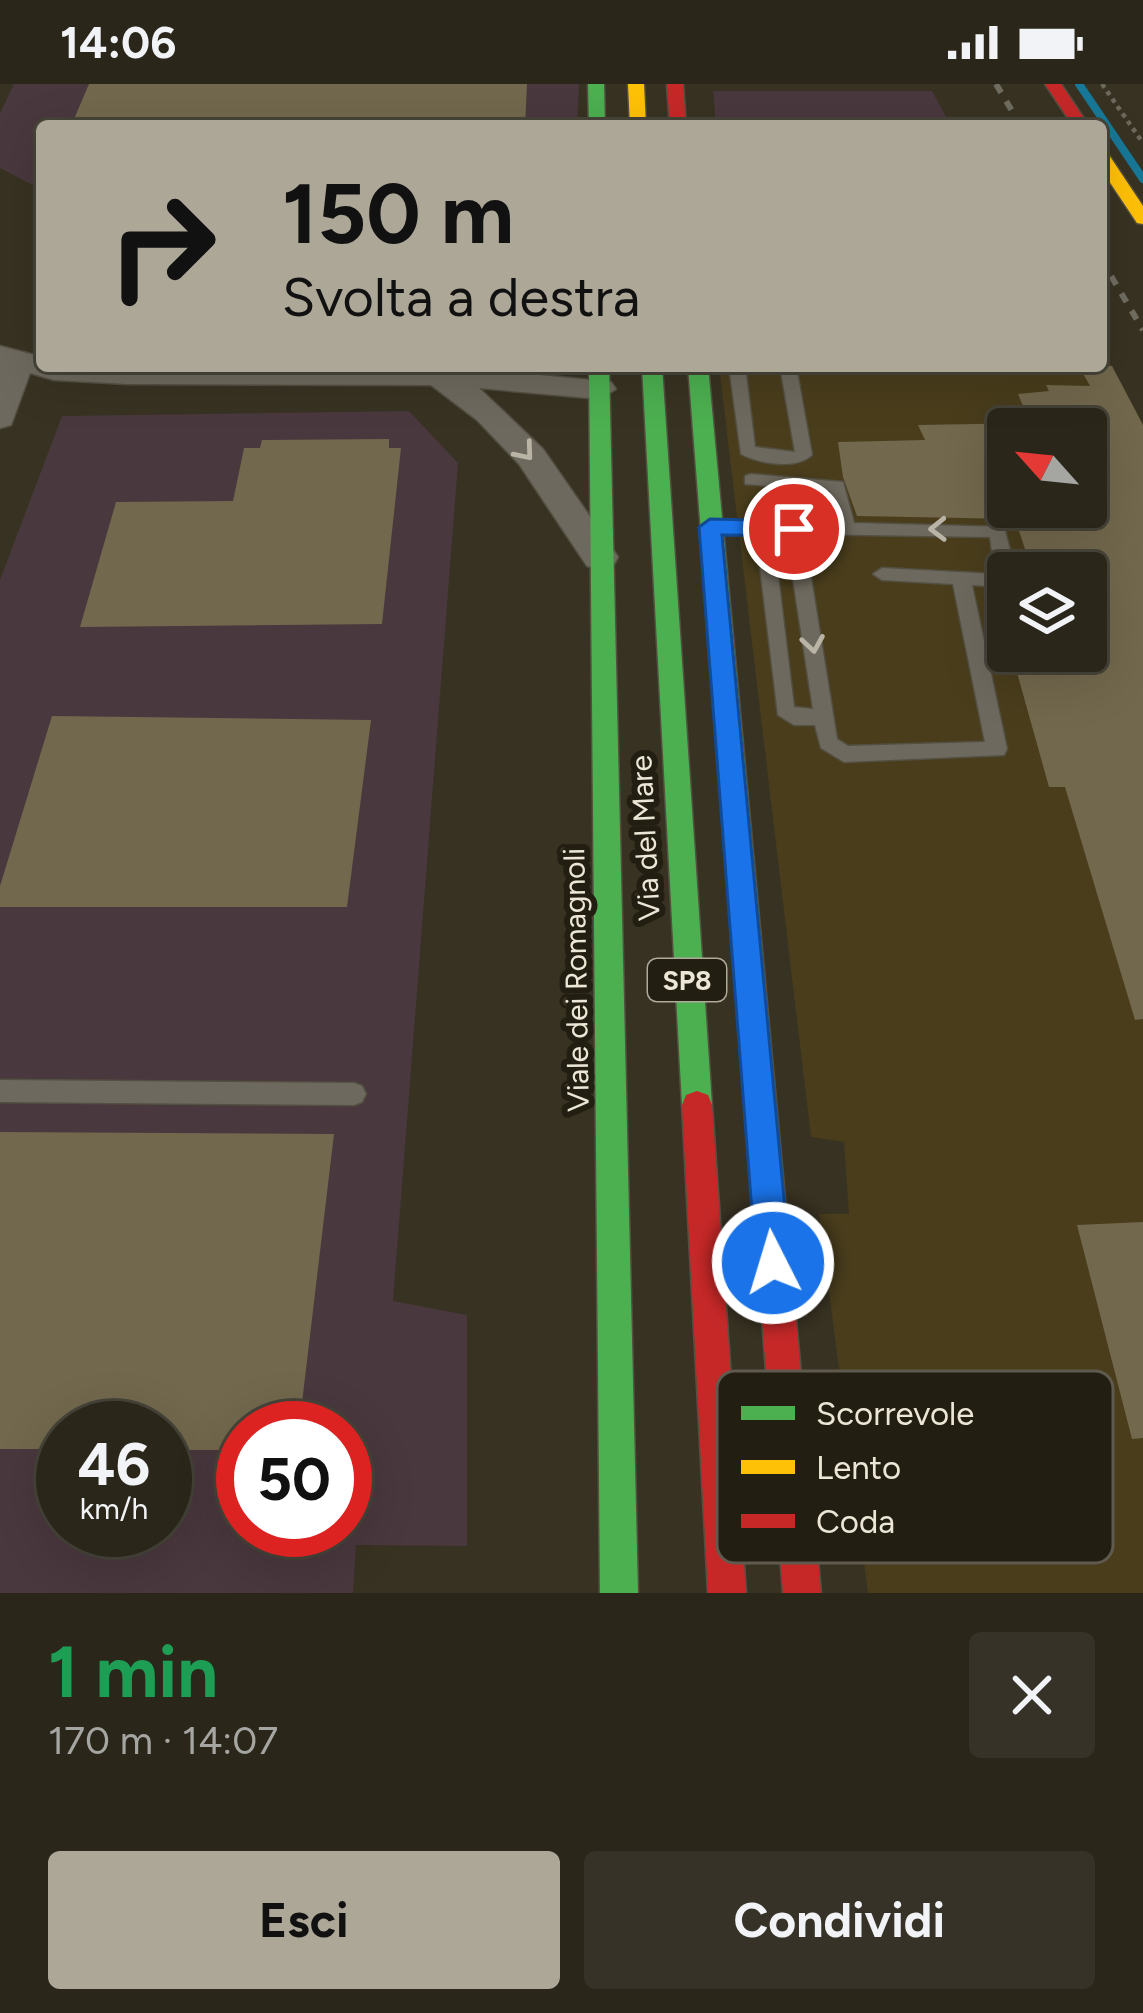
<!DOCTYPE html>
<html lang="it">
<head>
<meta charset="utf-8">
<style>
  :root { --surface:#2a261a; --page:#363227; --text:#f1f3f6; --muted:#a5a5a2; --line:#464339; --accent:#ada797 }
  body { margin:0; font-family:Figtree,sans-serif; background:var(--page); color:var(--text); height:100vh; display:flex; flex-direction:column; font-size:45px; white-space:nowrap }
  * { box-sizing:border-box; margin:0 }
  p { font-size:39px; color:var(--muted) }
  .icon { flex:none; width:66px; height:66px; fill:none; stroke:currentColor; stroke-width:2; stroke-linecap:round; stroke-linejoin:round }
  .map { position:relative; height:1509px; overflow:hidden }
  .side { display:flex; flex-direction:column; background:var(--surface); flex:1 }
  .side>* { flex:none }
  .top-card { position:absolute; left:36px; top:36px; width:1071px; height:252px; border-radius:12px; box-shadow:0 12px 48px #0002,0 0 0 3px var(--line); background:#ada797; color:#111; overflow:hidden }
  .needle { width:78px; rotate:297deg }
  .buttons { position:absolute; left:987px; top:324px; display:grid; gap:24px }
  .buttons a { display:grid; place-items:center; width:120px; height:120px; border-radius:12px; background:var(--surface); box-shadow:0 12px 48px #0002,0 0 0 3px var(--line); font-size:60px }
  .speed { position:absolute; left:36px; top:1317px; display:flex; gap:24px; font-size:60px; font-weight:700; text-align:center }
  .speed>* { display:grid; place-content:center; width:156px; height:156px; border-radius:50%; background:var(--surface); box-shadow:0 12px 48px #0002,0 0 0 3px var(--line); line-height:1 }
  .speed small { font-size:30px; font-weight:400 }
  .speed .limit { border:18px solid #d22; background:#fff; color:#111 }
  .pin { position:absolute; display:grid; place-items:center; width:102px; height:102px; color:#fff; margin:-51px; border:6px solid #fff; border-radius:50%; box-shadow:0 3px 12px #0007 }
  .me { position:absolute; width:132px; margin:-66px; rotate:355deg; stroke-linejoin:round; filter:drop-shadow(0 0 9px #0008) }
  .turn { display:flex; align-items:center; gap:42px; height:252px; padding:0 48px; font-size:54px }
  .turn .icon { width:156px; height:156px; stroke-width:2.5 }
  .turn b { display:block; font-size:84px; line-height:102px }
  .round { display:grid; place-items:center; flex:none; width:126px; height:126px; border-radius:12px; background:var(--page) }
  .overview { display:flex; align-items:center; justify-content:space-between; height:204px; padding:0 48px }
  h1 { font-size:72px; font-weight:700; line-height:90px; color:#1e9e55 }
  .cta { display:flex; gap:24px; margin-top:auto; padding:24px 48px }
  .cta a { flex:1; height:138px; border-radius:12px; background:var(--accent); color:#111; font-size:48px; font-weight:700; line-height:138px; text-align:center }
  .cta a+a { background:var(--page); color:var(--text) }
  .status { display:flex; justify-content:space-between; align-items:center; height:84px; padding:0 60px; background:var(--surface); direction:ltr }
  .status svg { height:33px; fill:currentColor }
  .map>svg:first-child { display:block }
</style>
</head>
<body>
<div class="status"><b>14:06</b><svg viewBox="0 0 49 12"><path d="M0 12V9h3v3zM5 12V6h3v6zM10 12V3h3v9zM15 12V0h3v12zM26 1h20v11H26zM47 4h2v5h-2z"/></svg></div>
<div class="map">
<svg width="1143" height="1509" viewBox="0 0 1143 1509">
  <rect width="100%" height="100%" fill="#383222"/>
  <path fill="#493d1c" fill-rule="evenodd" d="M1101 263 1143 340V1509H868L819 1130H849L844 1058 811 1053 719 282H1101ZM1008 345H1086V423H1008ZM1008 489H1086V567H1008Z"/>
  <path fill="#49383e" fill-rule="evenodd" d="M14 0H579L577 42H42V106L0 84V29Z
    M713 7H932L951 42H716Z
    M409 327 458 379 393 1217 467 1231V1462L356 1461 353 1509H0V496L62 332ZM63 1344H165V1446H63ZM243 1344H345V1446H243Z"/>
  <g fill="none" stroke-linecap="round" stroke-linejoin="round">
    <path stroke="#177897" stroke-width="8" d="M1079 0 1143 95"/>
  </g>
  <path fill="#72684d" d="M89 0H527L525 42H71Z
    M1079 282H1112L1143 341V935L1135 936 1065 703H1049L1011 567H1086V489H1033L1011 423H1086V345H1008V358L987 364 1014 435 857 432 843 393 838 358 925 356 918 341 1030 339 1018 310 1049 307 1046 301 1090 302Z
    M389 355V364H401L382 540 80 543 116 418 233 417 244 364H260L262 356Z
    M52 632 371 636 347 823H0V802Z
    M0 1048 334 1050 299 1344H243V1366H165V1344H63V1365H0Z
    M1143 1138V1354L1132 1355 1077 1141Z"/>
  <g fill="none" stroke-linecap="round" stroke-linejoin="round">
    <defs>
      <path id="lane" d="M729 282H745L755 363 795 368 780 282H796L812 371C796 386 760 380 741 370Z
        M907 282H1022L1014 287H915Z
        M751 390 843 398 854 439 1004 443 1016 489H1008V500L999 503 972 501 1007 665 1004 671 844 678 821 664 815 641H794L778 631 756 450 711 449 702 443 711 437 837 439 830 407 745 400V392ZM773 450H786L813 625 794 623ZM804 450 990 453 995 490 882 484 873 490 882 496 953 500 985 658 848 662 837 655Z
        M0 996 354 999 362 1002 366 1010 362 1018 354 1021 0 1018Z"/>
      <path id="street" d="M0 262 42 273V282H447L611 298 616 305 600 315 479 304 543 365 618 473 613 482 600 485 587 482 519 380 477 336 431 301 127 300 54 296 30 289 11 341 0 344Z"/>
      <path id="fast" d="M588 0H604L605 42H589Z
        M589 282H609L638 1509H600Z
        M642 282H662L712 1021 708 1031 697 1035 686 1031 682 1021Z
        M688 282H708L784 1104 779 1115 768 1120 757 1115 752 1104Z"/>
      <path id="slow" d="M628 0H644L646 42H630Z
        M1101 67 1107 68 1143 122V140L1137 139 1101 85Z"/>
      <path id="jam" d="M667 0H683L686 42H670Z
        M1045 0H1061L1089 42H1073Z
        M697 1007 708 1011 712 1021 746 1509H708L682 1021 686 1011Z
        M768 1088 779 1093 784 1104 821 1509H783L752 1104 757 1093Z"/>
    </defs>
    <use href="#lane" stroke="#534f41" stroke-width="3"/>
    <use href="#street" stroke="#534f41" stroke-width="3"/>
    <use href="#fast" stroke="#534f41" stroke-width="3"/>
    <use href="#slow" stroke="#534f41" stroke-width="3"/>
    <use href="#jam" stroke="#534f41" stroke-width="3"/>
    <path stroke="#6c685c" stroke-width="4.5" stroke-dasharray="4.5 4.5" stroke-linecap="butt" d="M1102 0 1143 59"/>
    <use href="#lane" fill="#6e695e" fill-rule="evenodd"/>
    <use href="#street" fill="#6e695e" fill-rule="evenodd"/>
    <use href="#fast" fill="#4caf50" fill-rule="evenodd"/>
    <use href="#slow" fill="#ffc107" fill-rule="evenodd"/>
    <use href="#jam" fill="#c62828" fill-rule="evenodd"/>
    <path stroke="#6f6c60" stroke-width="6" stroke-dasharray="10 10" stroke-linecap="butt" d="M996 0 1021 42
      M1101 175 1143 246"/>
  </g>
  <defs><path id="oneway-chevron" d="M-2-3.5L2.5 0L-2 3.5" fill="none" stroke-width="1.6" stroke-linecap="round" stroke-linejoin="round" transform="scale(3)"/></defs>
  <g stroke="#bab4a6">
    <use href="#oneway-chevron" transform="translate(525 368) rotate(50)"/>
    <use href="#oneway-chevron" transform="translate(938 445) rotate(179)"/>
    <use href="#oneway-chevron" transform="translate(813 560) rotate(81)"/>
  </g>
  <path fill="#1a73e8" stroke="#114b97" stroke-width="3" d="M710 435 794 437 806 445 794 452 722 451 790 1179 785 1191 773 1196 761 1191 756 1179 699 443Z"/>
  <g text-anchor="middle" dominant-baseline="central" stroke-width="12" stroke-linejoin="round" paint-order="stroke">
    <rect fill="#231e12" stroke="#b0aa9b" stroke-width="3" x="648" y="875" width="78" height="42" rx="9"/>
    <g font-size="27" font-weight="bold" fill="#ece6d6">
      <text x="687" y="896">SP8</text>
    </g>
    <g font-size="30" fill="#ece6d6" stroke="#231e12">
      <text transform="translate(645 754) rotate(-93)">Via del Mare</text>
      <text transform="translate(576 896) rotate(-91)">Viale dei Romagnoli</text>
    </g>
  </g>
  <rect x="717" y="1287" width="396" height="192" rx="18" fill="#231e12" stroke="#5f5a4d" stroke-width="3"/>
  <rect x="741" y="1322" width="54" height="14" fill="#4caf50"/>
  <rect x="741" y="1376" width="54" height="14" fill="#ffc107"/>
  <rect x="741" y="1430" width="54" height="14" fill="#c62828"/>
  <g font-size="33" fill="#ece6d6">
    <text x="816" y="1341">Scorrevole</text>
    <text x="816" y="1395">Lento</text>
    <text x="816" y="1449">Coda</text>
  </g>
</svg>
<div class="buttons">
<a><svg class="needle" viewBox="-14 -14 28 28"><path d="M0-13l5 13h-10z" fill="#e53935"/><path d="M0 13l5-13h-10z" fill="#a5a5a2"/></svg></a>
<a><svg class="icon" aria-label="layers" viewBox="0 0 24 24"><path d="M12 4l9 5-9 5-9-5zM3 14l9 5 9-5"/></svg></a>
</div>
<div class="speed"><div>46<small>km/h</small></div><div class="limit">50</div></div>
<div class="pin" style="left:794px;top:445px;background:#d93025"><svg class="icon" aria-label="arrive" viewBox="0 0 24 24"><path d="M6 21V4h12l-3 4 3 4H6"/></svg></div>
<svg class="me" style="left:773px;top:1179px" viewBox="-20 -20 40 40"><circle r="17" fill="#1a73e8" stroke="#fff" stroke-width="3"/><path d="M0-11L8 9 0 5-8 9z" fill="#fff"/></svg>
<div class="top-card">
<div class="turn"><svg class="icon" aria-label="right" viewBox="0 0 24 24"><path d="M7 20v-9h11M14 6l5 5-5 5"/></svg><div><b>150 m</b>Svolta a destra</div></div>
</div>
</div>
<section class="side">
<div class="overview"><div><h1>1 min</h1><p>170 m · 14:07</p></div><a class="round"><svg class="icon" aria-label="close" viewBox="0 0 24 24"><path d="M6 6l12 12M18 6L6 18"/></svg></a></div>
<div class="cta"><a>Esci</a><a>Condividi</a></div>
</section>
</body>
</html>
